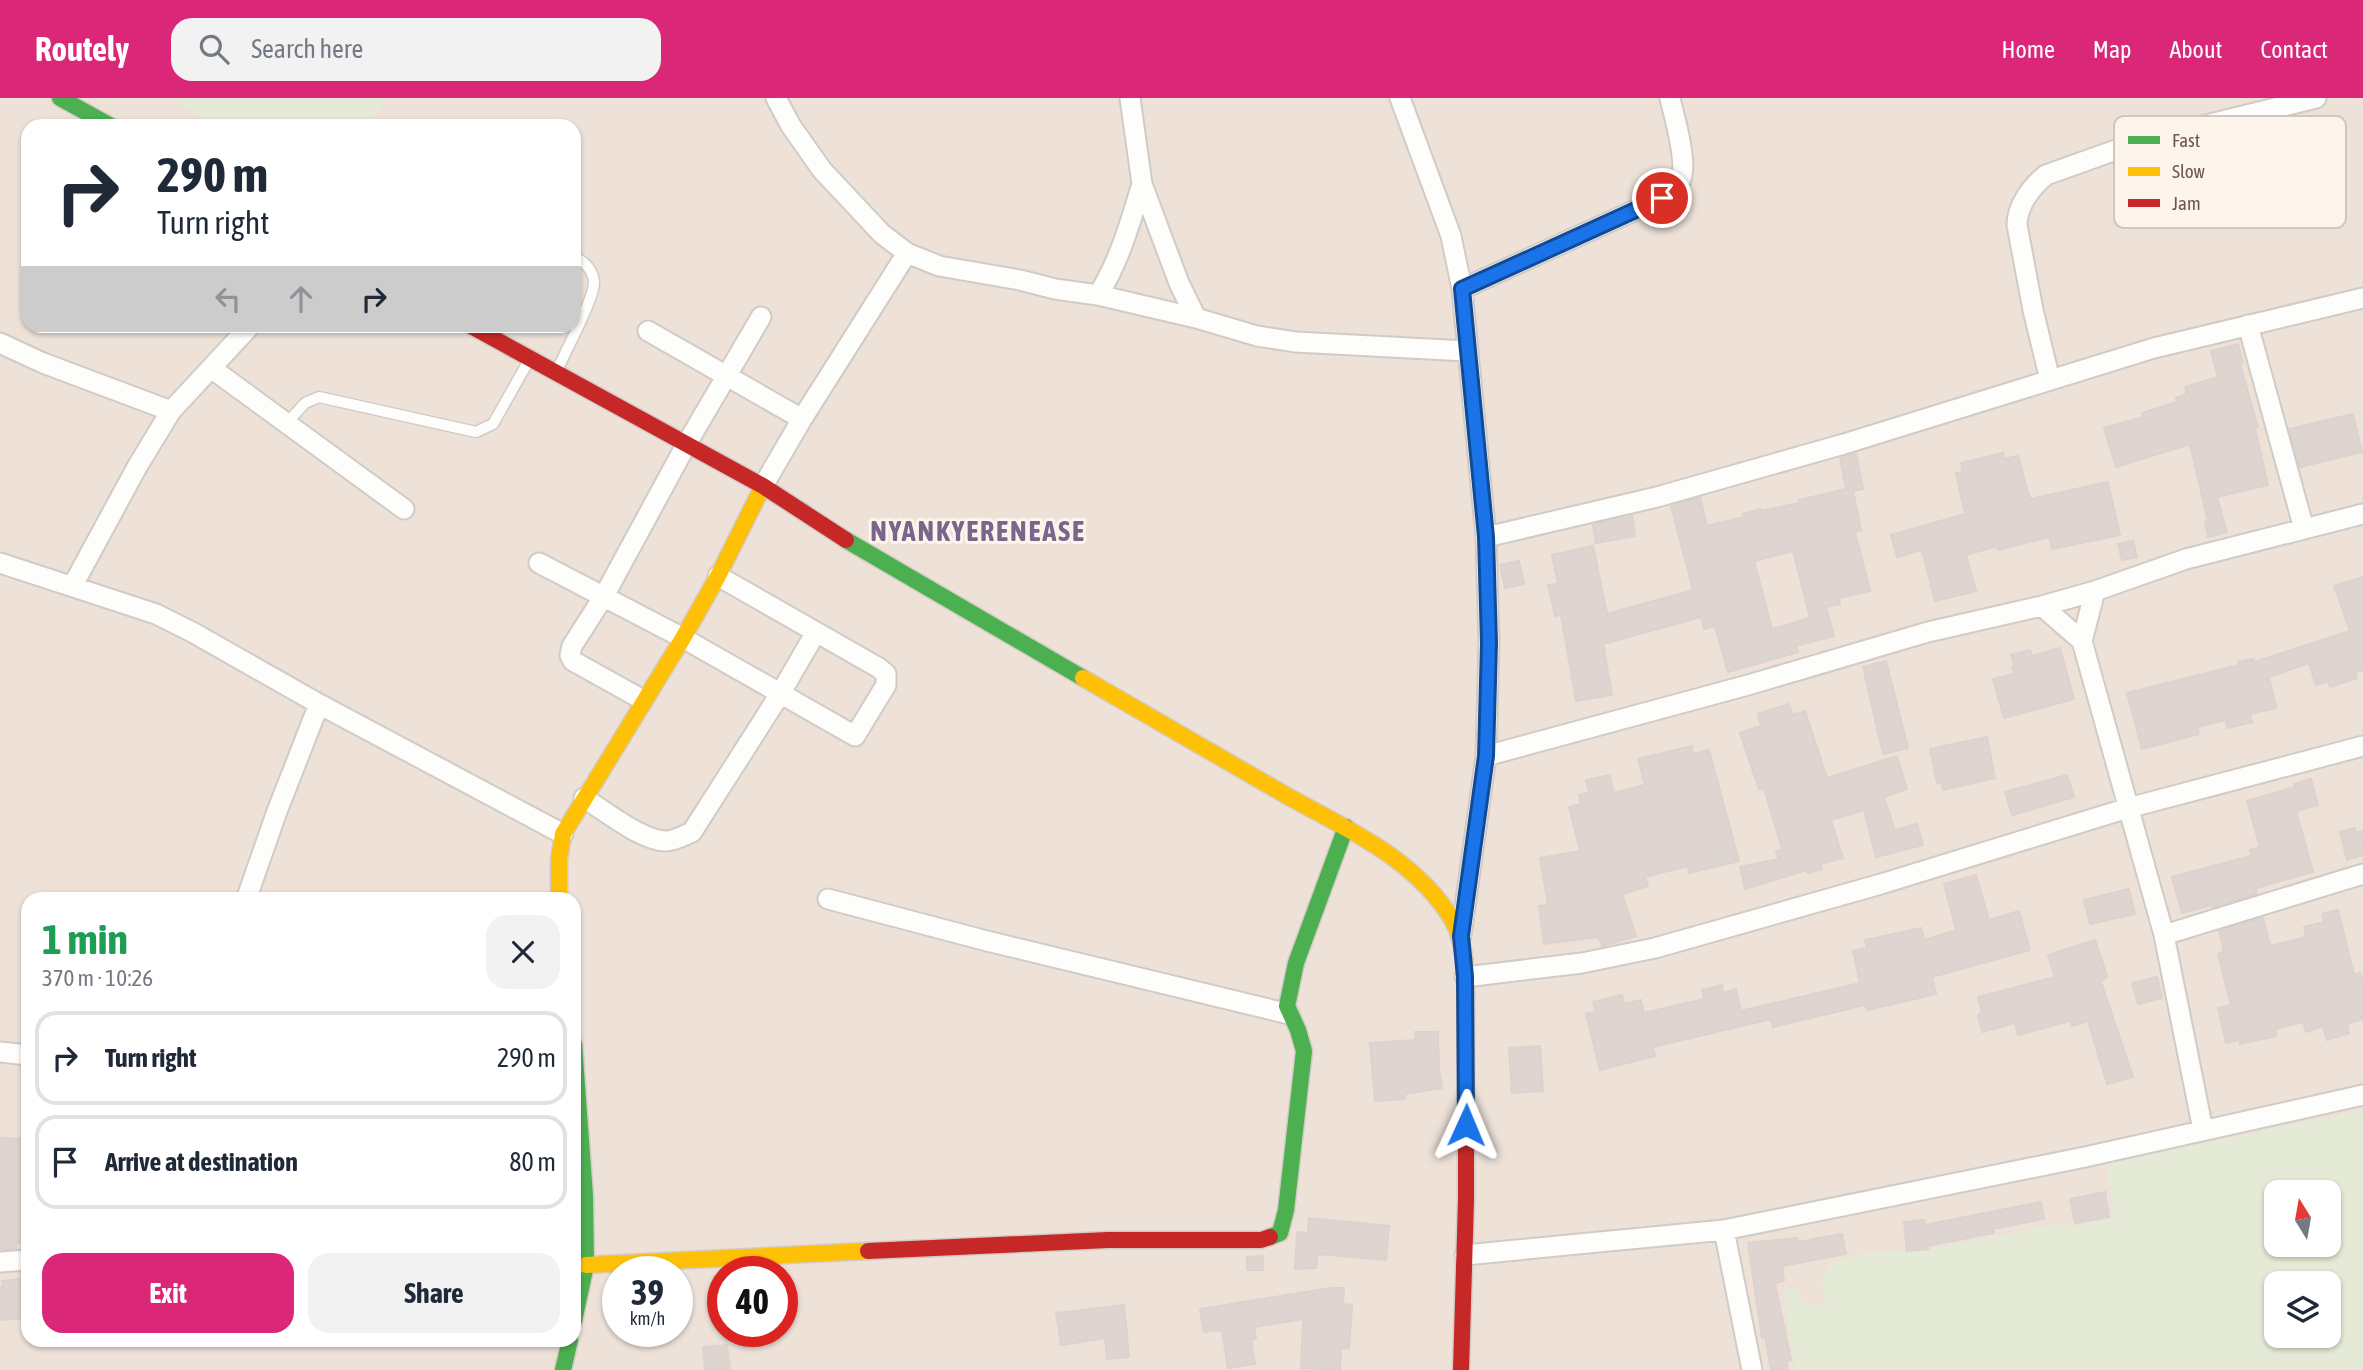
<!DOCTYPE html>
<html lang="en">
<head>
<meta charset="utf-8">
<style>
  :root { --surface:#fff; --page:#f2f2f3; --text:#1f2937; --muted:#747a83; --line:#e0e1e3; --accent:#db2777 }
  body { margin:0; font-family:"Asap Condensed",sans-serif; background:var(--page); color:var(--text); height:100vh; display:flex; flex-direction:column; font-size:26px; white-space:nowrap }
  * { box-sizing:border-box; margin:0 }
  p { font-size:23px; color:var(--muted) }
  .icon { flex:none; width:38px; height:38px; fill:none; stroke:currentColor; stroke-width:2; stroke-linecap:round; stroke-linejoin:round }
  .map { position:relative; flex:1; overflow:hidden }
  .panel { position:absolute; left:21px; top:794px; width:560px; height:455px; display:flex; flex-direction:column; background:var(--surface); border-radius:21px; box-shadow:0 2px 5px #0004 }
  .panel>* { flex:none }
  .banner { position:absolute; left:21px; top:21px; width:560px; height:214px; border-radius:21px; box-shadow:0 2px 5px #0004; background:#fff; color:var(--text); overflow:hidden }
  .needle { width:46px; rotate:349deg }
  .controls { position:absolute; left:2264px; top:1082px; display:grid; gap:14px }
  .controls a { display:grid; place-items:center; width:77px; height:77px; border-radius:14px; background:var(--surface); box-shadow:0 2px 5px #0004; font-size:35px }
  .speed { position:absolute; left:602px; top:1158px; display:flex; gap:14px; font-size:35px; font-weight:700; text-align:center }
  .speed>* { display:grid; place-content:center; width:91px; height:91px; border-radius:50%; background:var(--surface); box-shadow:0 2px 5px #0004; line-height:1 }
  .speed small { font-size:18px; font-weight:400 }
  .speed .limit { border:10px solid #d22; background:#fff; color:#111 }
  .pin { position:absolute; display:grid; place-items:center; width:60px; height:60px; color:#fff; margin:-30px; border:4px solid #fff; border-radius:50%; box-shadow:0 2px 7px #0007 }
  .me { position:absolute; width:77px; margin:-38px; rotate:1deg; stroke-linejoin:round; filter:drop-shadow(0 0 5px #0008) }
  .turn { display:flex; align-items:center; gap:24px; height:147px; padding:0 21px; font-size:32px }
  .turn .icon { width:91px; height:91px; stroke-width:2.5 }
  .turn b { display:block; font-size:49px; line-height:60px }
  .lanes { display:flex; align-items:center; height:66px; padding:0 21px; background:#0003; justify-content:center; gap:35px; direction:ltr }
  .lanes .off { opacity:.35 }
  .round { display:grid; place-items:center; flex:none; width:74px; height:74px; border-radius:21px; background:var(--page) }
  .head { display:flex; align-items:center; justify-content:space-between; height:119px; padding:0 21px }
  h1 { font-size:42px; font-weight:700; line-height:52px; color:#1e9e55 }
  .cta { display:flex; gap:14px; margin-top:auto; padding:14px 21px }
  .cta a { flex:1; height:80px; border-radius:21px; background:var(--accent); color:#fff; font-size:28px; font-weight:700; line-height:80px; text-align:center }
  .cta a+a { background:var(--page); color:var(--text) }
  ul { padding:0; list-style:none }
  li { display:flex; align-items:center; gap:21px; height:94px; margin:0 14px 10px; padding:0 7px; border:4px solid var(--line); border-radius:21px }
  li div { flex:1 }
  li b { display:block; font-size:26px }
  li em { font-style:normal }
  header { display:flex; align-items:center; gap:42px; box-sizing:border-box; height:98px; padding:0 35px; background:var(--accent); color:#fff }
  header strong { font-size:33px }
  nav { display:flex; gap:38px; margin-inline-start:auto; font-size:24px }
  .search { width:490px; height:63px; background:var(--page); display:flex; align-items:center; gap:18px; box-sizing:border-box; padding:0 24px; border-radius:21px; color:var(--muted); font-size:26px }
  .map>svg:first-child { display:block }
</style>
</head>
<body>
<header>
<strong>Routely</strong>
<div class="search"><svg class="icon" aria-label="search" viewBox="0 0 24 24"><circle cx="10" cy="10" r="6"/><path d="M15 15l6 6"/></svg>Search here</div>
<nav><a>Home</a><a>Map</a><a>About</a><a>Contact</a></nav>
</header>
<div class="map">
<svg width="2363" height="1272" viewBox="0 0 2363 1272">
  <rect width="100%" height="100%" fill="#f4efea"/>
  <path fill="#ede1d8" fill-rule="evenodd" d="M0 0H2363V1272H0ZM28 28H574V228H28ZM28 802H574V1242H28ZM2277 1094H2329V1146H2277ZM618 1174H677V1234H618ZM723 1174H782V1234H723ZM2277 1185H2329V1237H2277Z"/>
  <path fill="#e4ead6" fill-rule="evenodd" d="M173 0H387L368 28H214Z
    M2363 1012V1272H1795L1783 1192 1797 1191 1805 1210 1825 1204 1821 1181 1831 1166 1857 1156 1929 1151 2070 1124 2072 1130 2114 1118 2106 1066ZM2277 1094H2329V1146H2277ZM2277 1185H2329V1237H2277Z"/>
  <path fill="#ded5d0" stroke="#ddd2cd" stroke-width="2" fill-rule="evenodd" d="M2238 246 2243 265 2240 266 2258 329 2255 330 2268 387 2217 399 2227 434 2208 439 2205 424 2208 423 2190 346 2116 369 2104 330 2143 319 2142 315 2177 304 2176 300 2187 296 2185 289 2218 279 2211 253Z
    M2353 316 2362 354 2300 369 2289 331Z
    M2003 355 2005 361 2018 358 2030 401 2108 384 2120 437 2052 451 2049 439 1998 452 1997 448 1966 457 1976 493 1935 503 1922 452 1897 459 1891 437 1965 416 1956 375 1963 374 1961 365Z
    M1856 356 1863 391 1853 393 1861 432 1855 434 1870 493 1839 500 1840 506 1826 509 1834 538 1796 548 1798 554 1728 574 1715 528 1704 531 1701 519 1603 546 1612 597 1576 603 1561 517 1555 518 1548 487 1558 486 1552 457 1593 448 1607 516 1693 492 1671 408 1700 399 1707 428 1744 419 1743 416 1761 411V413L1800 405 1799 402 1846 391 1840 360ZM1793 453 1810 520 1772 531 1754 463Z
    M1632 418 1635 438 1596 445 1593 427Z
    M2133 443 2137 459 2122 462 2118 446Z
    M1519 463 1524 486 1505 490 1500 467Z
    M2363 479V572L2355 574 2357 580 2330 589 2328 583 2316 587 2309 565 2269 579 2276 610 2250 616 2252 624 2228 630 2226 622 2197 629 2199 636 2142 651 2127 595 2239 567 2238 564 2253 561 2254 564 2350 533 2334 488Z
    M2060 550 2074 601 2004 620 1993 581 2014 576 2012 569H2015L2011 557 2030 552 2032 558Z
    M1886 563 1908 650 1883 656 1863 569Z
    M1789 606 1793 617 1805 613 1827 680 1897 658 1907 691 1884 699 1895 732 1917 726 1923 747 1876 759 1864 712 1831 722 1843 760 1820 766 1822 771 1808 775 1807 772 1745 791 1740 769 1779 761 1776 753 1782 751 1764 690 1759 691 1740 635 1761 628 1758 616Z
    M1987 639 1995 680 1943 692 1942 684 1937 685 1930 651Z
    M1692 648 1693 656 1709 652 1739 763 1689 775 1688 768 1664 774 1645 779 1648 788 1622 796 1636 838 1602 848 1599 839 1544 846 1539 808 1548 807 1540 760 1580 753 1569 709 1581 706 1579 697 1589 695 1586 682 1610 677 1613 695 1645 687 1638 661Z
    M2067 677 2074 699 2012 717 2005 694Z
    M2311 681 2318 707 2296 713 2313 774 2256 790 2257 796 2213 809 2212 807 2182 815 2172 779 2251 758 2250 752 2260 749 2247 703 2295 689 2294 686Z
    M2355 730 2356 735 2363 733V757L2347 762 2340 734Z
    M1976 777 1989 822 2019 813 2030 852 1932 879 1936 896 1867 912 1865 907 1773 929 1771 921 1653 949 1655 958 1600 972 1586 916 1596 914 1593 904 1622 897 1624 906 1641 902 1644 915 1704 901 1702 892 1722 887 1723 895 1736 891 1741 913 1860 885 1853 853 1867 850 1865 842 1921 830 1924 842 1956 832 1944 786Z
    M2129 791 2135 816 2090 826 2084 802Z
    M2338 812 2354 877 2360 875 2363 883V921L2347 926 2349 935 2327 942 2323 928 2306 934 2303 924 2275 931 2276 938 2240 946V942L2226 945 2218 910 2231 907 2218 856 2224 854 2219 833 2263 819 2270 848 2306 839 2304 829 2324 824 2322 816Z
    M2095 842 2107 878 2101 884 2133 979 2107 986 2088 923 2072 928 2070 923 2018 937 2015 925 1982 934 1978 917 1982 915 1978 899 2055 879 2048 857Z
    M2157 879 2162 900 2138 906 2132 885Z
    M1415 934H1438L1439 971 1442 990 1405 996V1001L1375 1003 1370 945 1415 942Z
    M1540 948 1543 993 1512 995 1509 950Z
    M1 1040 28 1041 27 1145H16V1151H0Z
    M2105 1094 2109 1119 2075 1125 2070 1101Z
    M2041 1104 2044 1121 1993 1131 1994 1135 1927 1148 1928 1151 1907 1153 1904 1124 1924 1122 1925 1127Z
    M1309 1120 1389 1128 1386 1162 1318 1156 1316 1170 1295 1171 1297 1134 1308 1135Z
    M1842 1136 1846 1156 1782 1168 1784 1183 1775 1185 1791 1262 1787 1263 1788 1272H1771L1765 1239 1762 1240 1748 1145 1797 1140 1798 1144Z
    M1263 1158V1172H1247V1159Z
    M21 1181 22 1187 28 1186V1220L0 1222V1189H3L2 1183Z
    M1330 1190H1344L1343 1206 1352 1207 1349 1251 1341 1250 1340 1272 1301 1270 1303 1221 1254 1229 1256 1241 1251 1242 1255 1266 1228 1270 1222 1232 1204 1234 1200 1211Z
    M1124 1207 1129 1259 1107 1261 1105 1240 1061 1247 1056 1215Z
    M727 1247 730 1272H705L703 1249Z"/>
  <g fill="none" stroke-linecap="round" stroke-linejoin="round">
    <defs>
      <path id="lane" d="M556 274C564 257 596 197 594 183 592 170 584 164 574 158
        M287 325 305 305 319 299 476 334 493 326 528 264"/>
      <path id="street" d="M776 0 791 28 822 72 882 136 907 155 939 168 1020 182 1055 191 1098 197 1196 220
        M1130 0 1142 86 1179 185 1196 220 1257 238 1296 244 1466 253
        M1400 0 1451 138 1462 191 1486 439 1489 545 1486 658 1461 838
        M1462 191 1662 100C1667 96 1675 91 1679 85 1690 69 1674 19 1670 0
        M1098 197C1120 162 1130 125 1142 86
        M2248 227 2304 431
        M648 233 802 321
        M0 245 43 265 171 313
        M211 270 404 411
        M2050 282 2033 212 2017 127C2017 108 2031 89 2046 77L2141 43 2316 0
        M763 388 802 321 907 155
        M1486 439 1657 399 1844 346 2154 250 2363 200
        M0 465 156 516 194 535 319 606 563 736
        M539 465 683 540 855 638 886 587V576L879 570 718 478
        M73 487 137 369 171 313 250 228
        M2095 493 2082 543 2164 837 2203 1032
        M2042 508 2082 543
        M643 602 573 563 570 557 572 548 604 498 686 347 761 219
        M1486 658 1748 587 1928 534 2042 508 2095 493 2186 461 2363 416
        M584 700C605 713 641 742 665 743 674 743 683 738 692 734L780 596 816 534
        M828 801 987 843 1289 916
        M246 802 276 716 319 606
        M2164 837 2363 776
        M1465 879 1582 865 1655 850 1881 786 2128 710 2363 648
        M0 954 28 957
        M1724 1132 1752 1272
        M1465 1157 1724 1132 2085 1059 2363 997
        M0 1164 28 1162"/>
      <path id="fast" d="M60 0 111 28
        M846 442 1083 580
        M574 946 585 1098 586 1167 574 1223
        M1270 1139 1280 1135 1286 1112 1304 953 1298 932 1287 908 1296 865 1346 729
        M563 1272 570 1242"/>
      <path id="slow" d="M1083 580C1149 618 1215 657 1282 695 1340 728 1406 755 1446 812 1465 838 1466 867 1466 898
        M559 802V762L563 736 683 540 718 478 763 388
        M586 1167 868 1153"/>
      <path id="jam" d="M471 228 763 388 846 442
        M868 1153 1108 1142H1261L1270 1139
        M1461 1272 1466 1102V898"/>
    </defs>
    <use href="#lane" stroke="#d1cbc5" stroke-width="13"/>
    <use href="#street" stroke="#d1cbc5" stroke-width="23"/>
    <use href="#fast" stroke="#d3ccc6" stroke-width="19"/>
    <use href="#slow" stroke="#d3ccc6" stroke-width="19"/>
    <use href="#jam" stroke="#d3ccc6" stroke-width="19"/>
    <use href="#lane" stroke="#fdfdfc" stroke-width="10"/>
    <use href="#street" stroke="#fdfdfc" stroke-width="19"/>
    <use href="#fast" stroke="#4caf50" stroke-width="16"/>
    <use href="#slow" stroke="#ffc107" stroke-width="16"/>
    <use href="#jam" stroke="#c62828" stroke-width="16"/>
  </g>
  <g fill="none" stroke-linecap="round" stroke-linejoin="round">
    <defs>
      <path id="route" d="M1466 1027 1465 879 1461 838 1486 658 1489 545 1486 439 1462 191 1662 100"/>
    </defs>
    <use href="#route" stroke="#114b97" stroke-width="18"/>
    <use href="#route" stroke="#1a73e8" stroke-width="12"/>
  </g>
  <g text-anchor="middle" dominant-baseline="central" stroke-width="6" stroke-linejoin="round" paint-order="stroke">
    <g font-size="28" font-weight="bold" letter-spacing="2" fill="#7a658c" stroke="#fdf4eb">
      <text x="978" y="433">NYANKYERENEASE</text>
    </g>
  </g>
  <rect x="2114" y="18" width="232" height="112" rx="10" fill="#fdf4eb" stroke="#d2c5bc" stroke-width="2"/>
  <rect x="2128" y="38" width="32" height="8" fill="#4caf50"/>
  <rect x="2128" y="69" width="32" height="9" fill="#ffc107"/>
  <rect x="2128" y="101" width="32" height="8" fill="#c62828"/>
  <g font-size="19" fill="#6f564d">
    <text x="2172" y="49">Fast</text>
    <text x="2172" y="80">Slow</text>
    <text x="2172" y="112">Jam</text>
  </g>
</svg>
<div class="controls">
<a><svg class="needle" viewBox="-14 -14 28 28"><path d="M0-13l5 13h-10z" fill="#e53935"/><path d="M0 13l5-13h-10z" fill="#747a83"/></svg></a>
<a><svg class="icon" aria-label="layers" viewBox="0 0 24 24"><path d="M12 4l9 5-9 5-9-5zM3 14l9 5 9-5"/></svg></a>
</div>
<div class="speed"><div>39<small>km/h</small></div><div class="limit">40</div></div>
<div class="pin" style="left:1662px;top:100px;background:#d93025"><svg class="icon" aria-label="arrive" viewBox="0 0 24 24"><path d="M6 21V4h12l-3 4 3 4H6"/></svg></div>
<svg class="me" style="left:1466px;top:1027px" viewBox="-20 -20 40 40"><path d="M0-17L14 15 0 8-14 15z" fill="#1a73e8" stroke="#fff" stroke-width="4"/></svg>
<div class="banner">
<div class="turn"><svg class="icon" aria-label="right" viewBox="0 0 24 24"><path d="M7 20v-9h11M14 6l5 5-5 5"/></svg><div><b>290 m</b>Turn right</div></div>
<div class="lanes"><svg class="icon off" aria-label="left" viewBox="0 0 24 24"><path d="M17 20v-9H6M10 6l-5 5 5 5"/></svg><svg class="icon off" aria-label="ahead" viewBox="0 0 24 24"><path d="M12 20V5M6 11l6-6 6 6"/></svg><svg class="icon" aria-label="right" viewBox="0 0 24 24"><path d="M7 20v-9h11M14 6l5 5-5 5"/></svg></div>
</div>
<section class="panel">
<div class="head"><div><h1>1 min</h1><p>370 m · 10:26</p></div><a class="round"><svg class="icon" aria-label="close" viewBox="0 0 24 24"><path d="M6 6l12 12M18 6L6 18"/></svg></a></div>
<ul>
<li><svg class="icon" aria-label="right" viewBox="0 0 24 24"><path d="M7 20v-9h11M14 6l5 5-5 5"/></svg><div><b>Turn right</b></div><em>290 m</em></li>
<li><svg class="icon" aria-label="arrive" viewBox="0 0 24 24"><path d="M6 21V4h12l-3 4 3 4H6"/></svg><div><b>Arrive at destination</b></div><em>80 m</em></li>
</ul>
<div class="cta"><a>Exit</a><a>Share</a></div>
</section>
</div>
</body>
</html>
